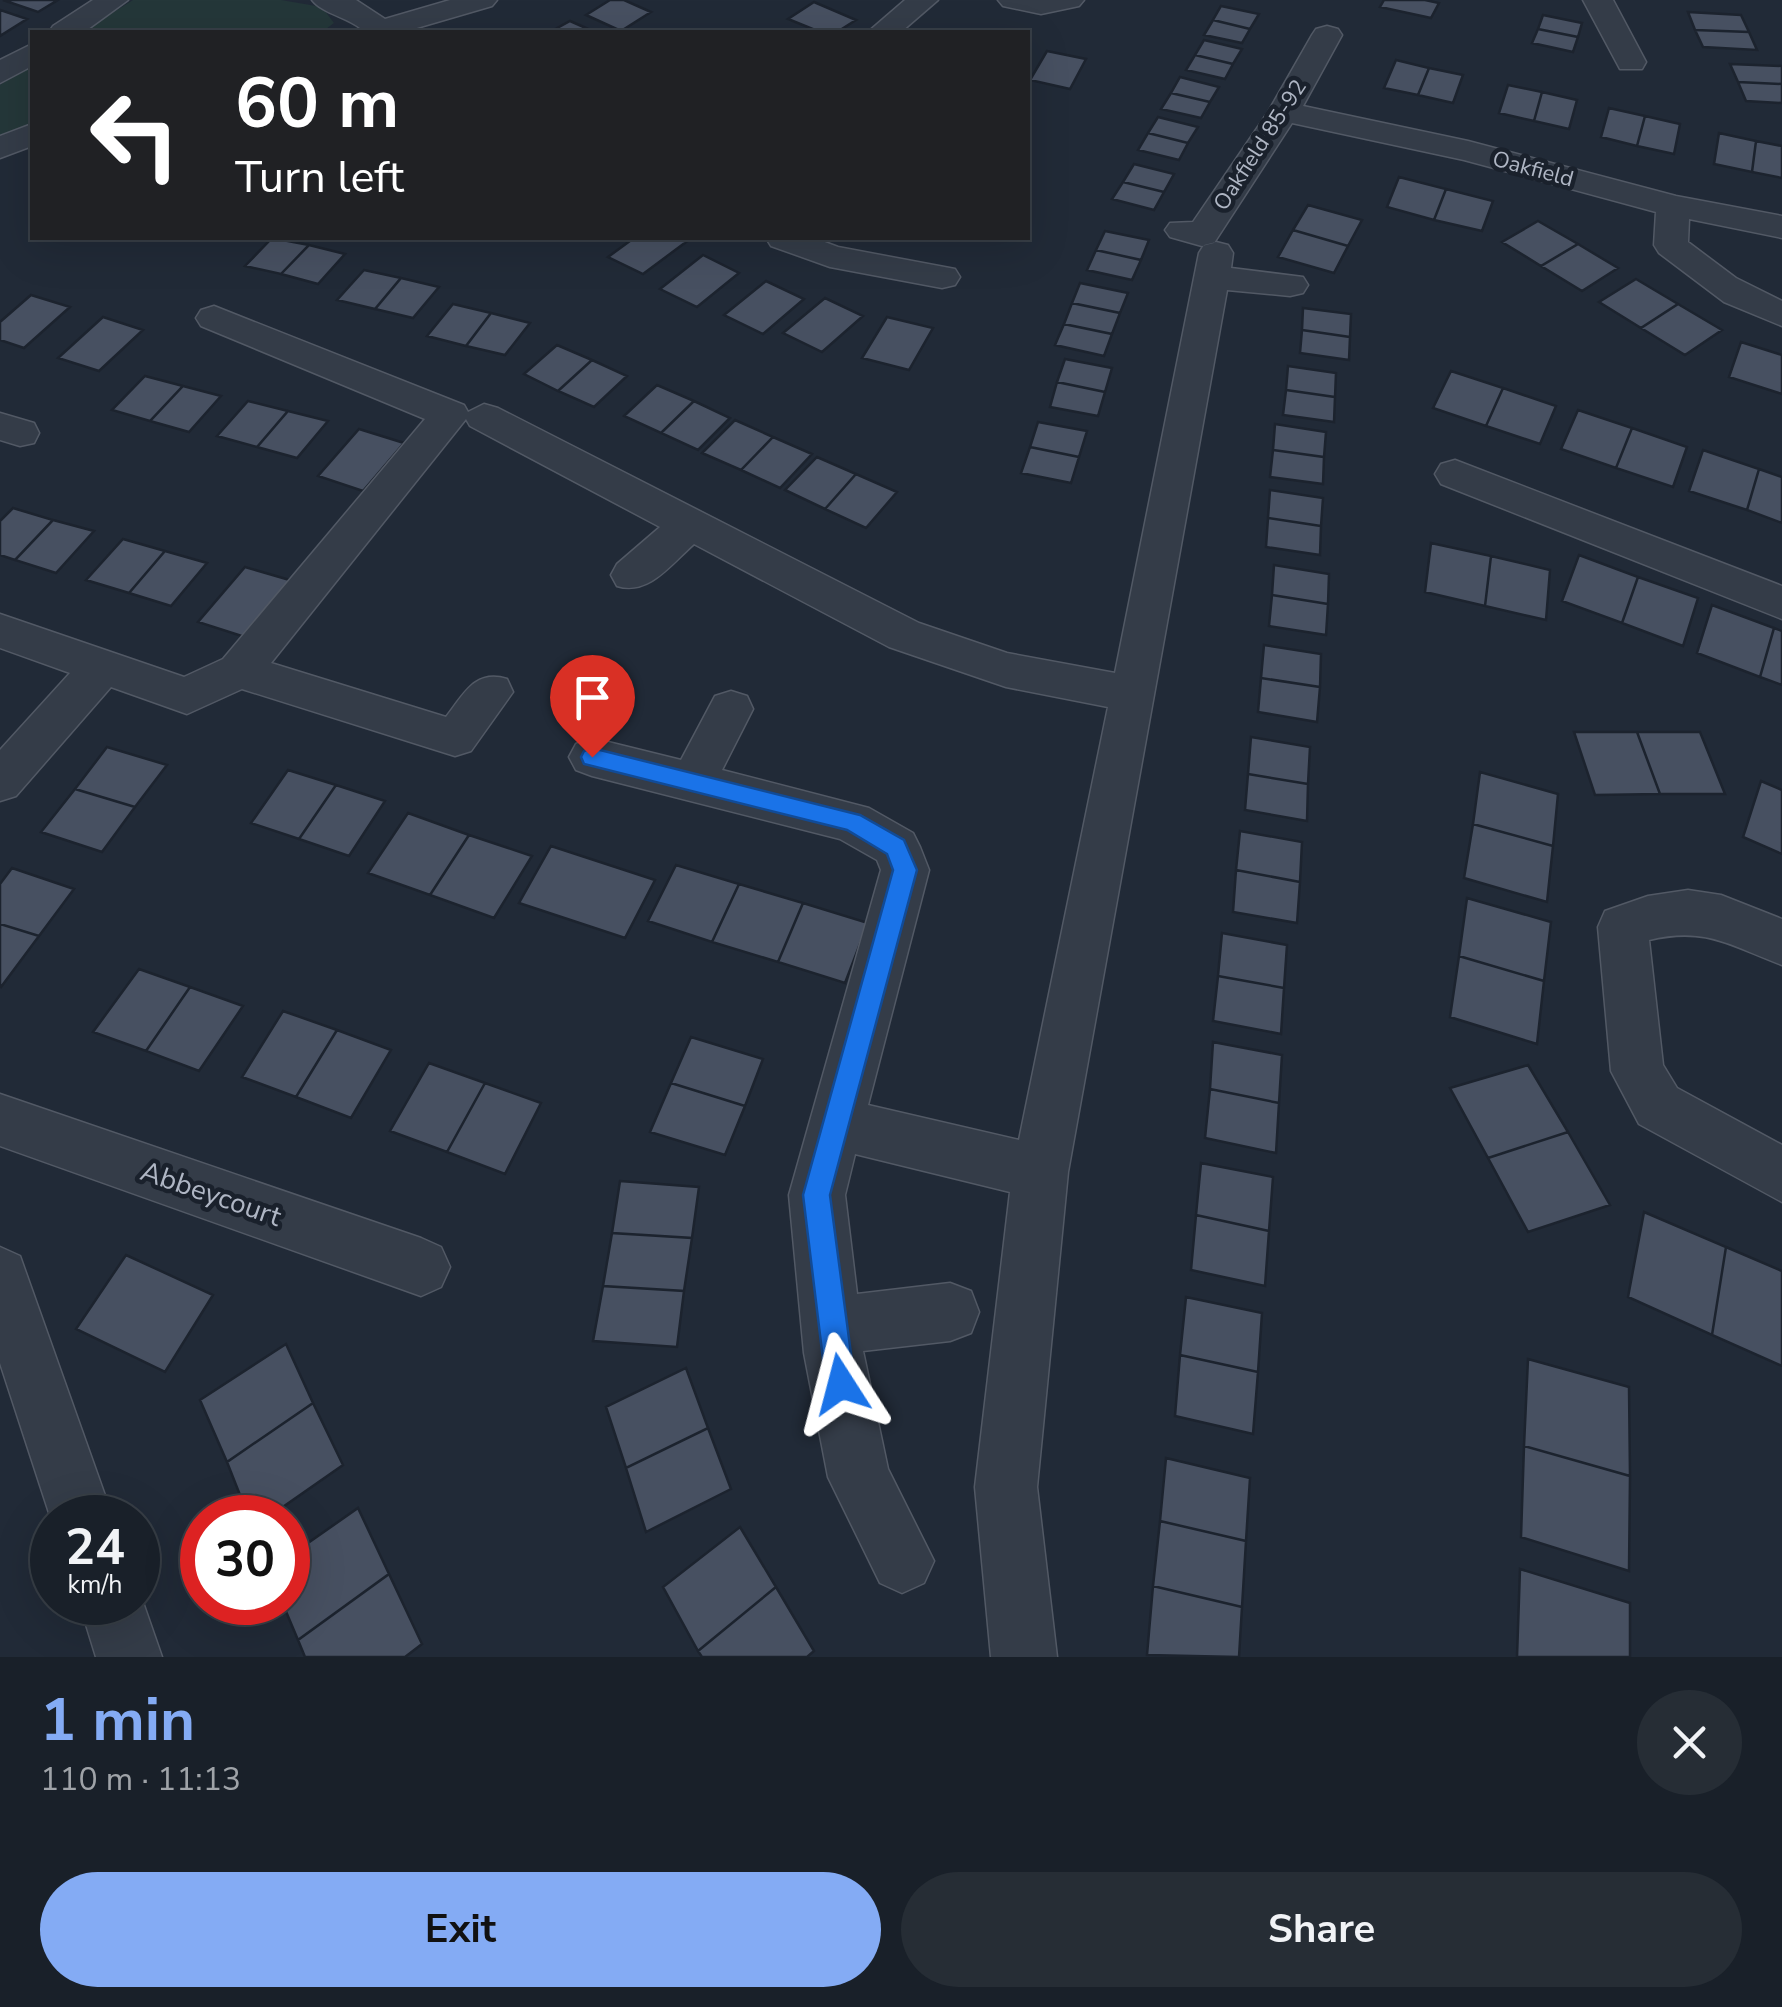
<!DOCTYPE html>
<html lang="en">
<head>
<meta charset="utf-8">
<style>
  :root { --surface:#192029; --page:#262d35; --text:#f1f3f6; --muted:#9fa3a8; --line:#373e46; --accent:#84abf4 }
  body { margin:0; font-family:"Nunito Sans",sans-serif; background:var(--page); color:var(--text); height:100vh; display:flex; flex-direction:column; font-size:38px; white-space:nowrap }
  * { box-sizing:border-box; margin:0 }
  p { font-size:32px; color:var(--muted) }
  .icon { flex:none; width:55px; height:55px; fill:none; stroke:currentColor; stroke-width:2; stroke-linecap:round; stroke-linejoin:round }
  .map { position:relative; height:1657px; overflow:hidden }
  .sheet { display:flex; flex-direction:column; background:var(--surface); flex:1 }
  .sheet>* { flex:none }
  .banner { position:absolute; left:30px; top:30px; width:1000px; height:210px; border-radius:0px; box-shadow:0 10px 40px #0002,0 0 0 2px var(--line); background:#202124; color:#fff; overflow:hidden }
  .speed { position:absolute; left:30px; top:1495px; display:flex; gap:20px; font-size:50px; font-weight:700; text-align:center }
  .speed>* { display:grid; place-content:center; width:130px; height:130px; border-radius:50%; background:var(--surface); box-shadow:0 10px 40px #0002,0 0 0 2px var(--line); line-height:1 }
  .speed small { font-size:25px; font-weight:400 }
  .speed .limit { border:15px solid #d22; background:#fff; color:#111 }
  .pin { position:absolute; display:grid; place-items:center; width:85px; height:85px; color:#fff; margin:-102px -42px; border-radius:50% 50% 50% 0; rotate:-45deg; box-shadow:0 0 10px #0007 }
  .pin .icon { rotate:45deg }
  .me { position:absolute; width:110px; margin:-55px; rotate:351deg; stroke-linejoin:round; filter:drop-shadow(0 0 8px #0008) }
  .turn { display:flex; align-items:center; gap:35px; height:210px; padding:0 40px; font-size:45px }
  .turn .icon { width:130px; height:130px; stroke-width:2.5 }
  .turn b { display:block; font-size:70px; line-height:85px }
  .round { display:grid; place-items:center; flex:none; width:105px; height:105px; border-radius:52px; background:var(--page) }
  .head { display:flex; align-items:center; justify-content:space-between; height:170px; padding:0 40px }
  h1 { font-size:60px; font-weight:700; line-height:75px; color:var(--accent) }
  .action { display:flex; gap:20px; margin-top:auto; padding:20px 40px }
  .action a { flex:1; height:115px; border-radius:60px; background:var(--accent); color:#111; font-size:40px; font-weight:700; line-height:115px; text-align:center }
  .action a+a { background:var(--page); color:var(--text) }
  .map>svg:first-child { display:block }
</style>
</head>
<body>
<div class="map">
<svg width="1782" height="1657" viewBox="0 0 1782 1657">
  <rect width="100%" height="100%" fill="#212a37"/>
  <path fill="#243739" d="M133 0H281L322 7 334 23 322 32H82Z
    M32 64V123L0 137V85Z"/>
  <path fill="#475061" stroke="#1c232e" stroke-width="2.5" d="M3 0H58L38 12Z
    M610 0H624L651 12 621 31 586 15Z
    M1384 0H1425L1439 3 1431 18 1380 7Z
    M814 2 856 20 837 32H820L788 19Z
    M1221 6 1259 14 1250 29 1213 20Z
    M0 10 27 19 0 36Z
    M1688 12 1741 15 1749 32 1695 30Z
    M1543 15 1582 23 1578 37 1538 29Z
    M1213 20 1250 29 1242 43 1204 35Z
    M570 21 595 32H550Z
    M1538 29 1578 37 1573 52 1532 43Z
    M1695 30 1749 32 1757 50 1703 47Z
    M1204 40 1242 49 1233 64 1195 55Z
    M1047 51 1086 59 1070 89 1030 80Z
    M1195 55 1233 64 1225 79 1186 70Z
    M1396 60 1429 68 1418 95 1384 88Z
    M1730 64 1782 66V84L1738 82Z
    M1429 68 1463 75 1453 103 1418 95Z
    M1180 77 1219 87 1210 102 1171 93Z
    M1738 82 1782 84V103L1746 101Z
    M1508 85 1542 92 1534 121 1499 113Z
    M1542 92 1577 100 1569 129 1534 121Z
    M1171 93 1210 102 1201 118 1161 109Z
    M1609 108 1645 116 1637 146 1601 137Z
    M1645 116 1680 124 1674 154 1637 146Z
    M1158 117 1198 127 1188 143 1148 133Z
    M1148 133 1188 143 1179 160 1138 150Z
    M1719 133 1756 141 1752 172 1714 164Z
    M1756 141 1782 146V178L1752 172Z
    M1134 164 1174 174 1164 192 1123 182Z
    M1399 177 1446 189 1434 220 1387 207Z
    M1123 182 1164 192 1154 210 1112 199Z
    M1446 189 1493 201 1482 231 1434 220Z
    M1308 205 1362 220 1348 246 1293 230Z
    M1538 221 1578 244 1541 266 1502 242Z
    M1293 230 1348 246 1334 273 1278 257Z
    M1105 231 1149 240 1141 260 1096 250Z
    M272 238 309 245 281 274 245 266Z
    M634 238H676L686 242 643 274 608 257Z
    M1578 244 1618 268 1582 291 1541 266Z
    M309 245 345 254 318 284 281 274Z
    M1096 250 1141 260 1132 280 1087 270Z
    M703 255 739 273 697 307 660 289Z
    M364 270 401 278 375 309 337 300Z
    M401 278 439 287 413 318 375 309Z
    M1636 279 1678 304 1641 328 1599 302Z
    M766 281 804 299 763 334 724 315Z
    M1080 283 1128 293 1120 313 1072 303Z
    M31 295 70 307 24 348 0 340V322Z
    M825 298 863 316 822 352 783 333Z
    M1072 303 1120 313 1112 334 1064 324Z
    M453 304 491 313 466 346 427 336Z
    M1678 304 1722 330 1685 355 1641 328Z
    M1303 308 1351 314 1350 337 1302 330Z
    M491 313 530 323 505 355 466 346Z
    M103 317 143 330 99 371 58 358Z
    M887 317 933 328 909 370 862 358Z
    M1064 324 1112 334 1104 356 1055 345Z
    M1302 330 1350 337 1349 360 1300 353Z
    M1741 342 1782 355V394L1729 377Z
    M557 345 592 360 558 391 524 374Z
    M1065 359 1112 368 1105 392 1057 382Z
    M592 360 627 376 594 407 558 391Z
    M1288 366 1336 373 1335 397 1286 390Z
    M1451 371 1503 388 1486 426 1433 408Z
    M145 376 183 386 150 421 112 410Z
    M1057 382 1105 392 1098 416 1050 407Z
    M657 385 694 401 661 433 624 416Z
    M183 386 221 396 189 432 150 421Z
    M1503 388 1556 406 1540 444 1486 426Z
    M1286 390 1335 397 1334 422 1283 415Z
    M248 401 288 411 257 447 217 436Z
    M694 401 730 418 698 450 661 433Z
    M1578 410 1632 428 1616 468 1561 449Z
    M288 411 328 421 297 458 257 447Z
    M735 420 773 437 741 470 702 453Z
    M1038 422 1087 431 1079 457 1030 447Z
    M1275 424 1326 432 1324 457 1273 450Z
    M1632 428 1687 447 1673 487 1616 468Z
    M359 429 404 443 363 491 318 476Z
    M773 437 812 454 780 488 741 470Z
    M1030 447 1079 457 1071 483 1021 473Z
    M1273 450 1324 457 1323 484 1270 477Z
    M1703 450 1759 469 1747 510 1689 491Z
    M817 457 856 474 825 509 785 490Z
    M1759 469 1782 477V523L1747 510Z
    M856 474 897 492 866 528 825 509Z
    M1270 490 1323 498 1321 526 1268 518Z
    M13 508 53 520 15 560 0 555V521Z
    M1268 518 1321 526 1320 555 1266 547Z
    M53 520 94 531 56 573 15 560Z
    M123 539 165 551 129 593 86 580Z
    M1431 543 1491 556 1485 606 1425 592Z
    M165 551 207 563 171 606 129 593Z
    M1579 555 1638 577 1622 623 1562 601Z
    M1491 556 1550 570 1546 620 1485 606Z
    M1274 565 1329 574 1328 604 1272 595Z
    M245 567 293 581 248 638 198 622Z
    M1638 577 1698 598 1683 646 1622 623Z
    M1272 595 1328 604 1326 635 1269 626Z
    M1712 605 1774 628 1760 677 1697 653Z
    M1774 628 1782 631V685L1760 677Z
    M1264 645 1321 654 1320 687 1261 678Z
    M1261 678 1320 687 1317 722 1258 712Z
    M1574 732H1637L1660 794 1595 795Z
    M1637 732H1700L1725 794H1660Z
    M1251 737 1310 747 1308 784 1248 774Z
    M107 747 167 765 135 807 75 789Z
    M288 770 336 785 299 839 251 823Z
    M1480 772 1558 794 1553 846 1473 824Z
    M1248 774 1308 784 1307 821 1245 810Z
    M1761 781 1782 790V854L1743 837Z
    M336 785 385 801 349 856 299 839Z
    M75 789 135 807 102 852 41 832Z
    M408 813 469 835 430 895 368 873Z
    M1473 824 1553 846 1547 902 1464 878Z
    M1240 831 1302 842 1300 882 1236 870Z
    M469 835 532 856 494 918 430 895Z
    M551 846 655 880 625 938 519 903Z
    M676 865 739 884 712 942 648 921Z
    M12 868 74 889 39 936 0 924V884Z
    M1236 870 1300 882 1297 923 1233 912Z
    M739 884 803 903 778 962 712 942Z
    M1467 898 1551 922 1544 981 1459 956Z
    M803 903 868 923 845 983 778 962Z
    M0 924 39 936 1 987 0 986Z
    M1222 933 1287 945 1284 988 1218 976Z
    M1459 956 1544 981 1537 1044 1450 1017Z
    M139 969 190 987 146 1051 93 1032Z
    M1218 976 1284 988 1281 1034 1213 1021Z
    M190 987 243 1006 199 1071 146 1051Z
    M283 1011 337 1030 296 1097 242 1077Z
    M337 1030 391 1050 351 1118 296 1097Z
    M691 1037 763 1059 745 1106 671 1083Z
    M1213 1042 1282 1055 1279 1103 1210 1089Z
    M429 1063 485 1083 447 1152 390 1131Z
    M1528 1065 1568 1132 1488 1158 1450 1088Z
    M485 1083 541 1103 505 1174 447 1152Z
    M671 1083 745 1106 725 1155 650 1132Z
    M1210 1089 1279 1103 1276 1153 1205 1138Z
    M1568 1132 1610 1205 1528 1232 1488 1158Z
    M1201 1163 1273 1177 1269 1231 1196 1215Z
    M620 1181 699 1187 692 1238 612 1233Z
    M1644 1212 1726 1247 1712 1335 1628 1297Z
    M1196 1215 1269 1231 1265 1286 1191 1270Z
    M612 1233 692 1238 684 1291 603 1286Z
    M1726 1247 1782 1271V1366L1712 1335Z
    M126 1255 213 1295 165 1372 76 1329Z
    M603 1286 684 1291 677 1347 593 1341Z
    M1186 1297 1262 1313 1258 1372 1180 1355Z
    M286 1344 313 1403 227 1462 200 1400Z
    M1180 1355 1258 1372 1253 1434 1175 1416Z
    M1528 1359 1629 1387 1630 1476 1524 1446Z
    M686 1368 708 1428 626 1468 606 1407Z
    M313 1403 343 1465 267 1518H249L227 1462Z
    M708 1428 731 1489 646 1532 626 1468Z
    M1524 1446 1630 1476 1629 1571 1521 1537Z
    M1166 1458 1250 1478 1246 1541 1160 1521Z
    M358 1508 389 1574 298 1640 282 1602H288V1557Z
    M1160 1521 1246 1541 1242 1607 1153 1586Z
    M740 1527 776 1587 698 1651 663 1587Z
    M1520 1569 1630 1603V1657H1517Z
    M389 1574 422 1644 405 1657H305L298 1640Z
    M1153 1586 1242 1607 1239 1657 1147 1655Z
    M776 1587 814 1651 807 1657H702L698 1651Z"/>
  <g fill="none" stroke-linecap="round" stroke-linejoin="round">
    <defs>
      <path id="minor" d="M93 0H128L84 32H49L53 26Z
        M312 0H356L385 19 450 0H497L492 6 403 32H357L360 28C346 17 322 13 312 0Z
        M905 0H938L901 32H868Z
        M998 0H1084L1079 6 1041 14 1003 6Z
        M1583 0H1613L1646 62 1642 69H1620Z
        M1327 26 1338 29 1342 35 1303 106 1468 141 1676 196 1782 216V238L1689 219 1688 242 1736 278 1782 301V326L1724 302 1659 253 1654 245 1656 212 1464 160 1292 123 1214 243 1202 246 1170 237 1165 230 1170 223 1193 222 1268 112 1312 35 1316 29Z
        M32 44V66L0 83V60Z
        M32 124V146L0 158V136Z
        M766 238H814L838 247 955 269 960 277 955 285 942 288 830 267 771 246Z
        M1216 242 1228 245 1233 253 1231 268 1303 277 1308 285 1303 293 1290 296 1227 290 1068 1172 1037 1487 1057 1657H991L975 1487 1010 1192 855 1154 845 1195 857 1294 950 1283 971 1291 979 1312 971 1333 950 1341 863 1351 888 1469 934 1561 924 1583 902 1593 880 1583 828 1477 804 1353 789 1195 881 870 877 860 840 839 592 776 576 770 569 757 576 744 592 738 681 760 715 696 731 691 747 696 753 709 722 770 869 808 913 833 920 847 929 870 868 1105 1019 1140 1108 707 1006 687 889 647 694 544C671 564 649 596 617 586L611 575 617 564 660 527 470 426 466 419 271 663 446 717C464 694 475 669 507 679L513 692 471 751 455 756 242 689 187 714 111 687 16 796 0 801V750L70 673 0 648V614L184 677 223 659 425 419 201 326 196 318 201 310 214 306 464 405 468 412 484 404 498 408 919 623 1007 653 1115 673 1199 253 1204 245Z
        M0 413 34 423 39 433 34 443 20 446 0 440Z
        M1455 460 1782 586V619L1441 484 1435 474 1441 464Z
        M1688 890 1721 895 1782 919V965C1731 946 1706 926 1649 940L1663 1065 1677 1088 1782 1145V1202L1639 1124 1611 1071 1598 927 1605 911 1648 896Z
        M0 1094 421 1238 441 1247 450 1267 441 1287 421 1296 0 1146Z
        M0 1247 20 1256 113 1518H52V1522L0 1363Z
        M138 1588 162 1657H96L79 1602H138Z"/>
    </defs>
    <use href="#minor" stroke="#525965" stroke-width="3"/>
    <use href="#minor" fill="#343c48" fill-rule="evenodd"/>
  </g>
  <path fill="#1a73e8" stroke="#114b97" stroke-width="2.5" d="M592 748 860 815 904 840 917 870 830 1195 855 1384 851 1394 841 1398 831 1394 826 1384 803 1195 893 870 887 854 847 830 584 764 581 757 584 751Z"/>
  <g text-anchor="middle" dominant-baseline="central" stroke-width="9" stroke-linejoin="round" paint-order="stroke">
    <g font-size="22" fill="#afb6c4" stroke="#1a212c">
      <text transform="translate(1260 145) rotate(-57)">Oakfield 85-92</text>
      <text transform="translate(1533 169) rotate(15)">Oakfield</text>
    </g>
    <g font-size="28" fill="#afb6c4" stroke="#1a212c">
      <text transform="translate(211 1194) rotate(19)">Abbeycourt</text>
    </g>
  </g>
</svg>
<div class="speed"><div>24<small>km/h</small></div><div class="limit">30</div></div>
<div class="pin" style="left:592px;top:757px;background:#d93025"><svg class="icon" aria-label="arrive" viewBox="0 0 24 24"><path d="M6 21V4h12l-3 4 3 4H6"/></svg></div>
<svg class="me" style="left:841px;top:1384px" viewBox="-20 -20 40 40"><path d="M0-17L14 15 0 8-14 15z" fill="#1a73e8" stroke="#fff" stroke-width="4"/></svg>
<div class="banner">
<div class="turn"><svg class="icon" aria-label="left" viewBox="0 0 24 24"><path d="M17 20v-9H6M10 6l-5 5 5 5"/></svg><div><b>60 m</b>Turn left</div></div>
</div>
</div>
<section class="sheet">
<div class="head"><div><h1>1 min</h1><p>110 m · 11:13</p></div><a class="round"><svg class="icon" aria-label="close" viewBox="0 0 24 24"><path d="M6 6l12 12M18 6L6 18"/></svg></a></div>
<div class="action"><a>Exit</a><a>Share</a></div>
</section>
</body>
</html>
